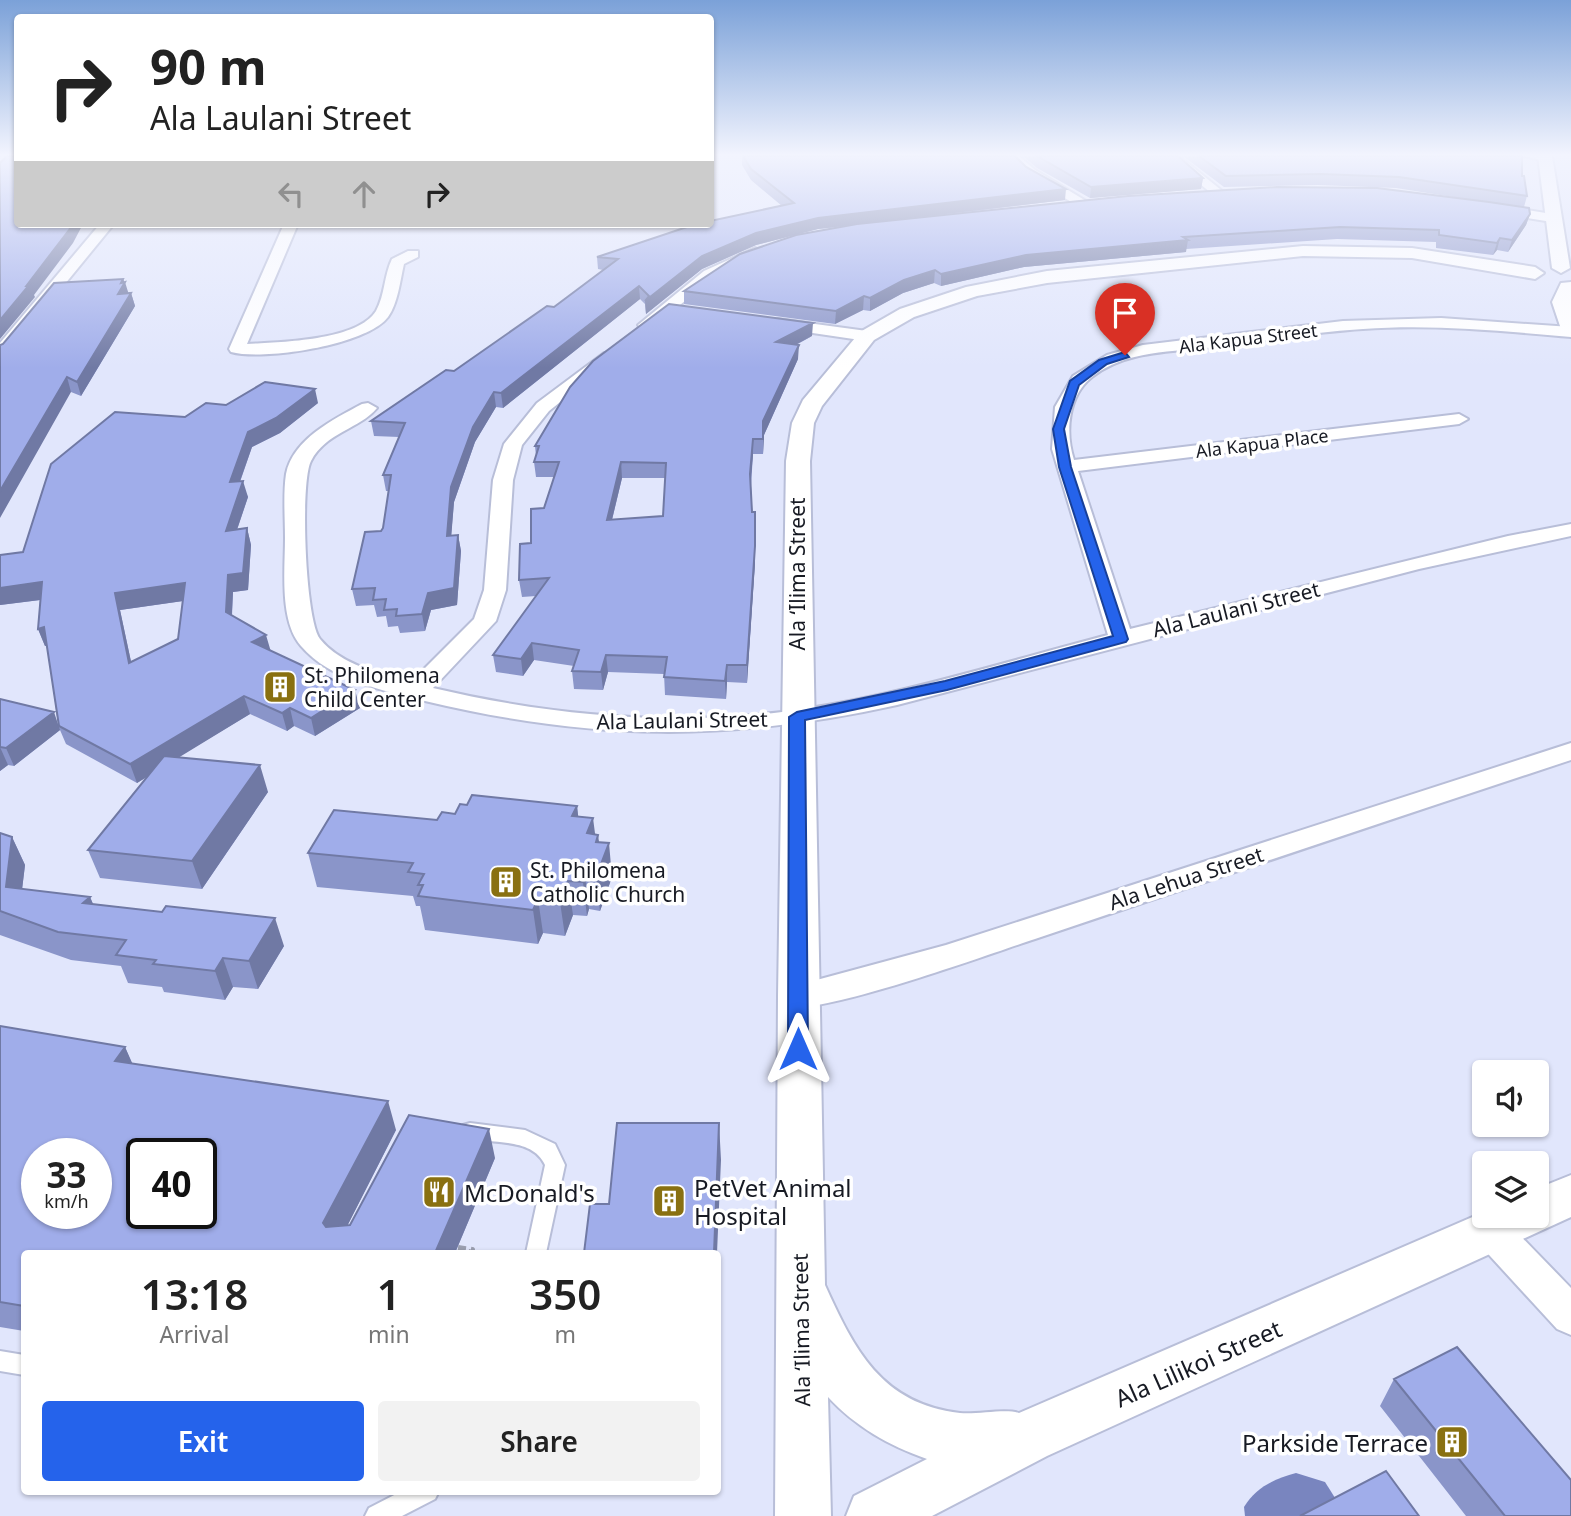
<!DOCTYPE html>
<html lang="en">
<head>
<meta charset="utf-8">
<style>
  :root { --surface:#fff; --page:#f2f2f2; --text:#222; --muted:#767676; --accent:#2563eb }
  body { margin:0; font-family:"Noto Sans",sans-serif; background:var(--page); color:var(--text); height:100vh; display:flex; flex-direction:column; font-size:26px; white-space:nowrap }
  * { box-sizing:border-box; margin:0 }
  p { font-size:23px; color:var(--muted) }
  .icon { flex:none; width:38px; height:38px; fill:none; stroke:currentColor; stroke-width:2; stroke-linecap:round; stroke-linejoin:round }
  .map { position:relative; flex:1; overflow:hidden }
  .side { position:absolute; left:21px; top:1250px; width:700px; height:245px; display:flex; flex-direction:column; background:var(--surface); border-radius:7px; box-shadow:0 2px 5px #0004 }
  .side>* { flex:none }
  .hud { position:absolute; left:14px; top:14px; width:700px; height:214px; border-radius:7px; box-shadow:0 2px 5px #0004; background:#fff; color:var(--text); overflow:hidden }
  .controls { position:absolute; left:1472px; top:1060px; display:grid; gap:14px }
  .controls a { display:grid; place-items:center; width:77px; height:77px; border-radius:7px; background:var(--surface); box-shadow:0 2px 5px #0004; font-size:35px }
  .speed { position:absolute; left:21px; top:1138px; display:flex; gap:14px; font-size:35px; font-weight:700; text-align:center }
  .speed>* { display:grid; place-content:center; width:91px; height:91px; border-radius:50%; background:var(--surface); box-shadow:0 2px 5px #0004; line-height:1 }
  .speed small { font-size:18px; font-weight:400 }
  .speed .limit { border:4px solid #111; border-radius:10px; background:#fff; color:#111 }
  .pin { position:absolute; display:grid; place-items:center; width:60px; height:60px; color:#fff; margin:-72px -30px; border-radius:50% 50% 50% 0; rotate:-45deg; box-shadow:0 0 7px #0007 }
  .pin .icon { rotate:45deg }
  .me { position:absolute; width:77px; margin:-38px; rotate:0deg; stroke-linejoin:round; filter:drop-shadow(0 0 5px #0008) }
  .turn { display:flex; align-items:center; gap:24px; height:147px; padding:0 21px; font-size:32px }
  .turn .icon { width:91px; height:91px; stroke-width:2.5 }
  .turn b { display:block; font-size:49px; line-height:60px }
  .lanes { display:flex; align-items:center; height:66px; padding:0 21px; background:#0003; justify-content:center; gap:35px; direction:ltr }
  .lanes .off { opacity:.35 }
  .eta { display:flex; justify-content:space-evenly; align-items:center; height:119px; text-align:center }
  .eta b { font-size:42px; font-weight:600; line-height:49px }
  .primary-button { display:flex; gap:14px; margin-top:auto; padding:14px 21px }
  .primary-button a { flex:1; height:80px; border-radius:7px; background:var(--accent); color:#fff; font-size:28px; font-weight:600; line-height:80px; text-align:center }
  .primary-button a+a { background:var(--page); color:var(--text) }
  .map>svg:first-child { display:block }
</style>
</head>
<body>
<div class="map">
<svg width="1571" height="1516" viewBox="0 0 1571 1516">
  <rect width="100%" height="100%" fill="#e1e6fc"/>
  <path fill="#7985bf" d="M1296 1473 1325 1482 1337 1501 1336 1516H1245L1244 1507C1256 1487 1274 1479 1296 1473Z"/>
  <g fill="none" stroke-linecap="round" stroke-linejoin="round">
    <defs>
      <path id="service" d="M470 1123 525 1130 555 1144 565 1165 546 1253H526L545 1165C532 1136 489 1145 463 1137L461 1131 463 1125Z
        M0 1351 24 1355V1375L0 1371Z
        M402 1491H439L435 1499 402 1516H365L369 1508Z"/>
      <path id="minor" d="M1006 156H1019L1035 170 1091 204 1080 207 1027 176Z
        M1166 156H1179L1226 194 1216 197Z
        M1524 156H1550L1551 157 1545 161Z
        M1495 205 1552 214 1559 218 1552 222 1490 212 1489 209Z
        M100 224H114L6 356 0 358V343Z
        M284 224H298L247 344C280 342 357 341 376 311 385 295 384 275 392 259L408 251H418V257L404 264C400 281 398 303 388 317 367 345 264 361 231 352L229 349Z
        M755 248 762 252 760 255 714 277 652 328H640L638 325 704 271Z
        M1441 318 1571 327V337C1502 331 1432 324 1363 329 1313 332 1264 341 1215 347 1174 352 1125 350 1092 377 1068 396 1065 432 1074 460L1459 414 1468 419 1459 424 1078 471 1130 629 1508 536 1571 524V536L1419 569 897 705C730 742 592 741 425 701 383 690 331 681 301 646 279 621 285 569 285 538 285 518 283 494 286 474 293 439 334 419 362 404L368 403 377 408C360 429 326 432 311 461 300 482 305 620 320 639 341 665 381 674 411 682L474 619 484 590 493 480 504 444 537 403 604 353 612 358 610 362 549 411 522 445 513 480 506 590 496 621 433 688C548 715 664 726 782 712 893 698 1000 663 1108 635L1052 449 1055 407 1073 376 1107 355 1143 345 1343 321Z
        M778 319 867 331 875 336 867 341 772 327V321Z
        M1571 743V760C1392 819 1213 879 1035 939 992 953 820 1016 787 1006L782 997 787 988 946 945Z
        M1489 1216 1505 1220 1571 1288V1335L1557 1329 1479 1244 1473 1232 1479 1220Z"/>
      <path id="tertiary" d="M1538 156H1552L1570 268 1561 273 1552 268Z
        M1303 246 1412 248 1535 267 1544 273 1535 279 1412 258 1303 256 1047 283 977 296 914 317 874 340 822 406 814 423 810 461 825 1285C854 1349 881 1404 960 1413 976 1415 1006 1408 1019 1413L1484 1212V1216H1536V1189L1571 1175V1217L1047 1456 932 1516H846L854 1496 927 1459C888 1445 856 1427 828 1397L831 1516H775L778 997 786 461 792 423 803 400 860 332 900 309 966 287 1047 271Z
        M1571 282V335L1561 329 1552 302 1561 283Z"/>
    </defs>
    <use href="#service" stroke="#b8bed8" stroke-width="4"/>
    <use href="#minor" stroke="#b8bed8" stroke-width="4"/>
    <use href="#tertiary" stroke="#b8bed8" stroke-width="4"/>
    <path stroke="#9b9fb0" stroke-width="6" stroke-dasharray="8 5" stroke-linecap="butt" d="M458 1248 472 1250 471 1253"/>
    <use href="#service" fill="#fff" fill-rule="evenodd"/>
    <use href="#minor" fill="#fff" fill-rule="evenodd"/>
    <use href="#tertiary" fill="#fff" fill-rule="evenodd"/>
  </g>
  <path fill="#8a95c9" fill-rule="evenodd" d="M742 156H1015L1065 200 927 217 1472 200 1396 188 1318 185 1224 187 1183 156H1522V176L1527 196 1524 207 1530 214 1526 225 1508 252 1497 250 1493 255 1436 248V242L1337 239 1186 249V252L1024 267 941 286 934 283 903 293 870 311 863 310 835 324 684 304V291L841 227 818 229 756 245 702 269 646 314 645 304 640 299 503 408 496 407 475 442 454 502 451 536 458 535 461 551 457 605 431 610 425 631 400 633 398 626 388 627 386 616 377 617 374 605 356 606 352 589 383 528 389 491H386L383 475 399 437 374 436 371 421 454 371 554 307 603 270 598 269 597 257 782 206 751 180 742 165Z
    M1023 156H1178L1203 178 1201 189 1090 198 1037 168Z
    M123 279 128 293H131L135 306 81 396 71 392 0 345Z
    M812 336 796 345 798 359 764 435 763 454H753L751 486 755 563 747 683 727 682 726 699 665 695 664 674 608 672 603 690 574 689 572 671 574 666 534 660 523 676 496 672 493 655 536 596 522 597 519 580 554 477H536L534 462 536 456 535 446ZM622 478H665L663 516 612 520Z
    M318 403 280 433 252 447 240 482 248 497 237 530 247 528 251 545 248 590 233 592 232 616 270 651 360 708 315 736 294 726 287 731 250 714 178 757 268 792 202 889 100 878 88 850 148 776 137 783 66 744 60 730 14 766 8 765 0 771V699L58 724 47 645 45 646 38 629 40 600 0 605 23 552 185 417 226 405ZM183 601 178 639 131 662 120 610Z
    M467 805 577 806 578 817 595 834 599 842 612 877 600 911 589 909 587 916 573 915 565 936 543 933 538 944 425 930 420 906H416L413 896 317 887 308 853 437 820 455 814Z
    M0 833 12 837 25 865 22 889 90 897 93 904 284 946 258 989 233 987 225 1000 164 992 162 987 128 983 121 966 71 960 0 935Z
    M0 1026 125 1047 132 1064 396 1130 347 1226 350 1225 495 1158 455 1253H24V1331L0 1327Z
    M1394 1379 1571 1516H1466L1380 1406Z"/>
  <path fill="#7079a4" d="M1203 178 1201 189 1090 198 1091 187Z
    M1066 189 1065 200 818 229 756 245 702 269 646 314 645 301 702 256 756 233 818 218Z
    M1530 214 1526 225 1508 252 1512 240Z
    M73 224H83L73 243 34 295 35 297 0 339V320Z
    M1500 238 1497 250 1493 255 1497 243Z
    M1188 240 1186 252 1024 267 941 286V274L1026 255Z
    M935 270 934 283 903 293 870 311V298L904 280Z
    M123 279 125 283V282L129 295 118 294Z
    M639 286 640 299 503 408 501 393Z
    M131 293 135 306 81 396 77 382Z
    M864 296 863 310 835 324 836 311Z
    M813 323 812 336 776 355V342Z
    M799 345 798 359 764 435 763 454V421Z
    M67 377 71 392 0 518V491Z
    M315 389 318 403 280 433 252 447 234 498 230 482 248 432Z
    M494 392 496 407 475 442 454 502 450 552 447 536 451 487 473 427Z
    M753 439V454L750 490V474Z
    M621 462 622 478 608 536 607 520Z
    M243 481 248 497 231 547 226 531Z
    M755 512V563L747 683V665Z
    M247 528 251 545 248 590 233 592 231 629 226 612 228 575Z
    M458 535 461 551 457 605 431 610 425 631 422 614 428 593Z
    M42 582 48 599 0 605V588Z
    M185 583 190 600 120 610 135 680 129 663 115 593Z
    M44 627 51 645 45 646 38 629Z
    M266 635 271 652 252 642Z
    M532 643 534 660 523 676 521 659Z
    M606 655 608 672 603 690 601 672Z
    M727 665V682L726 699 725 681Z
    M355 690 360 708 315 736 311 718Z
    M244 696 250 714 137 783 130 764Z
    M290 708 294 726 287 731 282 713Z
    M54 712 60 730 14 766 6 748Z
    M0 747 8 765 0 771Z
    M260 765 268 792 202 889 192 861Z
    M577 806 581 840 572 816Z
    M593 818 596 841 598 835 602 862 609 843 612 877 600 911 596 877 587 833Z
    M12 837 25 865 19 915 6 887Z
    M585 876 589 909 587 916 583 882Z
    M568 881 573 915 565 936 560 902Z
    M90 897 102 925 83 903Z
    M538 899 543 933 538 944 533 910Z
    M275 918 284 946 258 989 249 961Z
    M223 958 233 987 225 1000 215 971Z
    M125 1047 138 1076 115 1061Z
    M388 1101 396 1130 334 1252 323 1223Z
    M719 1123 721 1160 717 1253H714Z
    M489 1129 495 1158 455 1253H435Z"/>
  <path fill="#a0adea" stroke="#7079a4" stroke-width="2" fill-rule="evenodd" d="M7 156H18V224H73L69 230 27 285 30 284 0 320V163Z
    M743 156H1015L1026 167 1066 189 818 218 756 233 702 256 645 301 649 296 639 286 501 393 494 392 473 427 451 487 447 536 458 535 454 588 428 593 422 614 396 616 397 609 384 610 386 599 373 600 375 588 352 589 365 532 381 531 383 528 391 475H383L405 423 371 421 446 370 454 371 547 306 554 307 618 259 597 257 696 224H710V221L794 203 751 169Z
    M1037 156H1178L1203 178 1091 187Z
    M1199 156H1522V176H1524L1527 196 1399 177 1321 174 1226 176Z
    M1277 187 1377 188 1489 202 1529 208 1530 214 1512 240 1500 238 1497 243 1439 235V230L1340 227 1183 237 1188 240 1026 255 941 274 935 270 904 280 870 298 864 296 836 311 684 291 740 254 796 235 857 224 1128 196Z
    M123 279 121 283 125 282 118 294 131 293 77 382 67 377 0 491V345L3 344 54 283Z
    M669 304 813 323 776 342 799 345 763 421V439H753L750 474 752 512H755V546L747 665H727L725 681 664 677 667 657 606 655 601 672 572 671 579 650 532 643 521 659 493 655 549 578 519 580 520 544 531 543V509L544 508 559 462H534L539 446H535L570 387 593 361ZM621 462 666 463 663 516 607 520Z
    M265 382 315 389 276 418 248 432 230 482 243 481 226 531 247 528 243 573 228 575 226 612 266 635 252 642 355 690 311 718 290 708 282 713 244 696 130 764 59 726 44 627 38 629 42 582 0 588V555L23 552 51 464 115 412 185 417 206 403 226 405ZM185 583 178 639 129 663 115 593Z
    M0 699 54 712 6 748 0 747Z
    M164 756 260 765 192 861 88 850Z
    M472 795 577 806 572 816 593 818 587 833 598 835 596 842 609 843 596 877 585 876 583 882 568 881 560 902 538 899 533 910 418 896 423 885H418L424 874 408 872 413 863 308 853 334 810 437 820 442 812 455 814 460 804 467 805Z
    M0 833 12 837 6 887 90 897 83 903 162 912 166 906 275 918 249 961 223 958 215 971 153 964 156 960 116 955 126 940 58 932 0 911Z
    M0 1026 125 1047 115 1061 388 1101 323 1223 326 1227 350 1225 409 1115 489 1129 435 1253H24V1306L0 1302ZM37 1153H96V1213H37ZM142 1153H201V1213H142Z
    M617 1123H719L714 1253H584L590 1204H609Z
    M1457 1347 1571 1480V1516H1505L1394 1379Z
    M1386 1471 1419 1516H1300Z"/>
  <linearGradient id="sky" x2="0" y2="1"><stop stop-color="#7ba1d8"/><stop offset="0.42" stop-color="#f2f4fe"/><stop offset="1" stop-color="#f2f4fe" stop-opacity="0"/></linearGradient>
  <rect width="1571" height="368" fill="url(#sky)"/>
  <path fill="#2563eb" stroke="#184099" stroke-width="2" d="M1125 352 1129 357 1107 364 1079 385 1064 429 1071 467 1128 639 1126 642 947 690 805 720 808 1049 805 1054H791L788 1049 789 717 797 712 945 681 1113 636 1059 467 1053 429 1070 381 1099 360Z"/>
  <defs>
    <symbol id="building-square" viewBox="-11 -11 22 22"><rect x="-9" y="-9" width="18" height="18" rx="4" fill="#897011" stroke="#fff"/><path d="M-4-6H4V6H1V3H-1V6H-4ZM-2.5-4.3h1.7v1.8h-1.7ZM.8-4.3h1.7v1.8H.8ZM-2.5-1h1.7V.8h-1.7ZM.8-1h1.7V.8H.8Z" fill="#fff"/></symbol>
    <symbol id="restaurant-square" viewBox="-11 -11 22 22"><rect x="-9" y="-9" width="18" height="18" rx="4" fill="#897011" stroke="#fff"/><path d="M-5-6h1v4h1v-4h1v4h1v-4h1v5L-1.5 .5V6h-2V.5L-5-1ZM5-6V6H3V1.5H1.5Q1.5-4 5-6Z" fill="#fff"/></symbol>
  </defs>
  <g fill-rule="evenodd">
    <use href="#building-square" x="261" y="668" width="38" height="38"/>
    <use href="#building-square" x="487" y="863" width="38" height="38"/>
    <use href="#restaurant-square" x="420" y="1173" width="38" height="38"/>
    <use href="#building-square" x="650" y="1182" width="38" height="38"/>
    <use href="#building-square" x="1433" y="1423" width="38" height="38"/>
  </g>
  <g text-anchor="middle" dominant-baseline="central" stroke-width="7" stroke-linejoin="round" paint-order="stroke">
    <g font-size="18" fill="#171a23" stroke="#fff">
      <text transform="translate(1248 338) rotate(-7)">Ala Kapua Street</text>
      <text transform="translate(1262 443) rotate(-7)">Ala Kapua Place</text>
    </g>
    <g font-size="21" fill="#171a23" stroke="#fff">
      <text transform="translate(797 574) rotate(-90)">Ala ʻIlima Street</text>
      <text transform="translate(1236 609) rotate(-14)">Ala Laulani Street</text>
      <text transform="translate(682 720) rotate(-1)">Ala Laulani Street</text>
      <text transform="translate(1186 878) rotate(-18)">Ala Lehua Street</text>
      <text transform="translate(801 1330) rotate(-91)">Ala ʻIlima Street</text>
    </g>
    <g font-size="21" fill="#171a23" stroke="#fff" text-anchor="start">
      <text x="304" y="675">St. Philomena<tspan x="304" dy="24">Child Center</tspan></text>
      <text x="530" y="870">St. Philomena<tspan x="530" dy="24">Catholic Church</tspan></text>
    </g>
    <g font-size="24" fill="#171a23" stroke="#fff" text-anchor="start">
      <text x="694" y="1187">PetVet Animal<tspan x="694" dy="28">Hospital</tspan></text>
      <text x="464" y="1192">McDonald's</text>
      <text x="1428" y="1442" text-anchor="end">Parkside Terrace</text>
    </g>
    <g font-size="24" fill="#171a23" stroke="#fff">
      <text transform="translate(1198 1363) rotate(-24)">Ala Lilikoi Street</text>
    </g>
  </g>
</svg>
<div class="controls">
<a><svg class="icon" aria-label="sound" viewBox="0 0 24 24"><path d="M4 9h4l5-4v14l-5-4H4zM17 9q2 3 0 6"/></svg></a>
<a><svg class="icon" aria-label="layers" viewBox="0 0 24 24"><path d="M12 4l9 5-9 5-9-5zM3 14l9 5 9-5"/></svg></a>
</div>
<div class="speed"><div>33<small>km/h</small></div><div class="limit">40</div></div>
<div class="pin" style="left:1125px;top:355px;background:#d93025"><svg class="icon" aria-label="arrive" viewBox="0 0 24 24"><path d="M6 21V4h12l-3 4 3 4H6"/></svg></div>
<svg class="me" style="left:798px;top:1049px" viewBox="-20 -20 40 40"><path d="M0-17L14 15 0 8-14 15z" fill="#2563eb" stroke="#fff" stroke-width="4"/></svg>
<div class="hud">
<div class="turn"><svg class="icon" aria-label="right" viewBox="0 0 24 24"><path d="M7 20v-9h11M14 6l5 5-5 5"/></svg><div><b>90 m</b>Ala Laulani Street</div></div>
<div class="lanes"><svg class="icon off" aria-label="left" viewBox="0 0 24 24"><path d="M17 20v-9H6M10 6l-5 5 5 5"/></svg><svg class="icon off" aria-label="ahead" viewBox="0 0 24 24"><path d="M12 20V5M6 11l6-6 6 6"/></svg><svg class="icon" aria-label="right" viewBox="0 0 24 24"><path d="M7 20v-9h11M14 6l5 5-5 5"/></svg></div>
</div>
<section class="side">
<div class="eta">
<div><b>13:18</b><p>Arrival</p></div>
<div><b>1</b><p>min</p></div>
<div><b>350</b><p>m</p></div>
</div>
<div class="primary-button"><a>Exit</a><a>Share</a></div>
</section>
</div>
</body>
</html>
